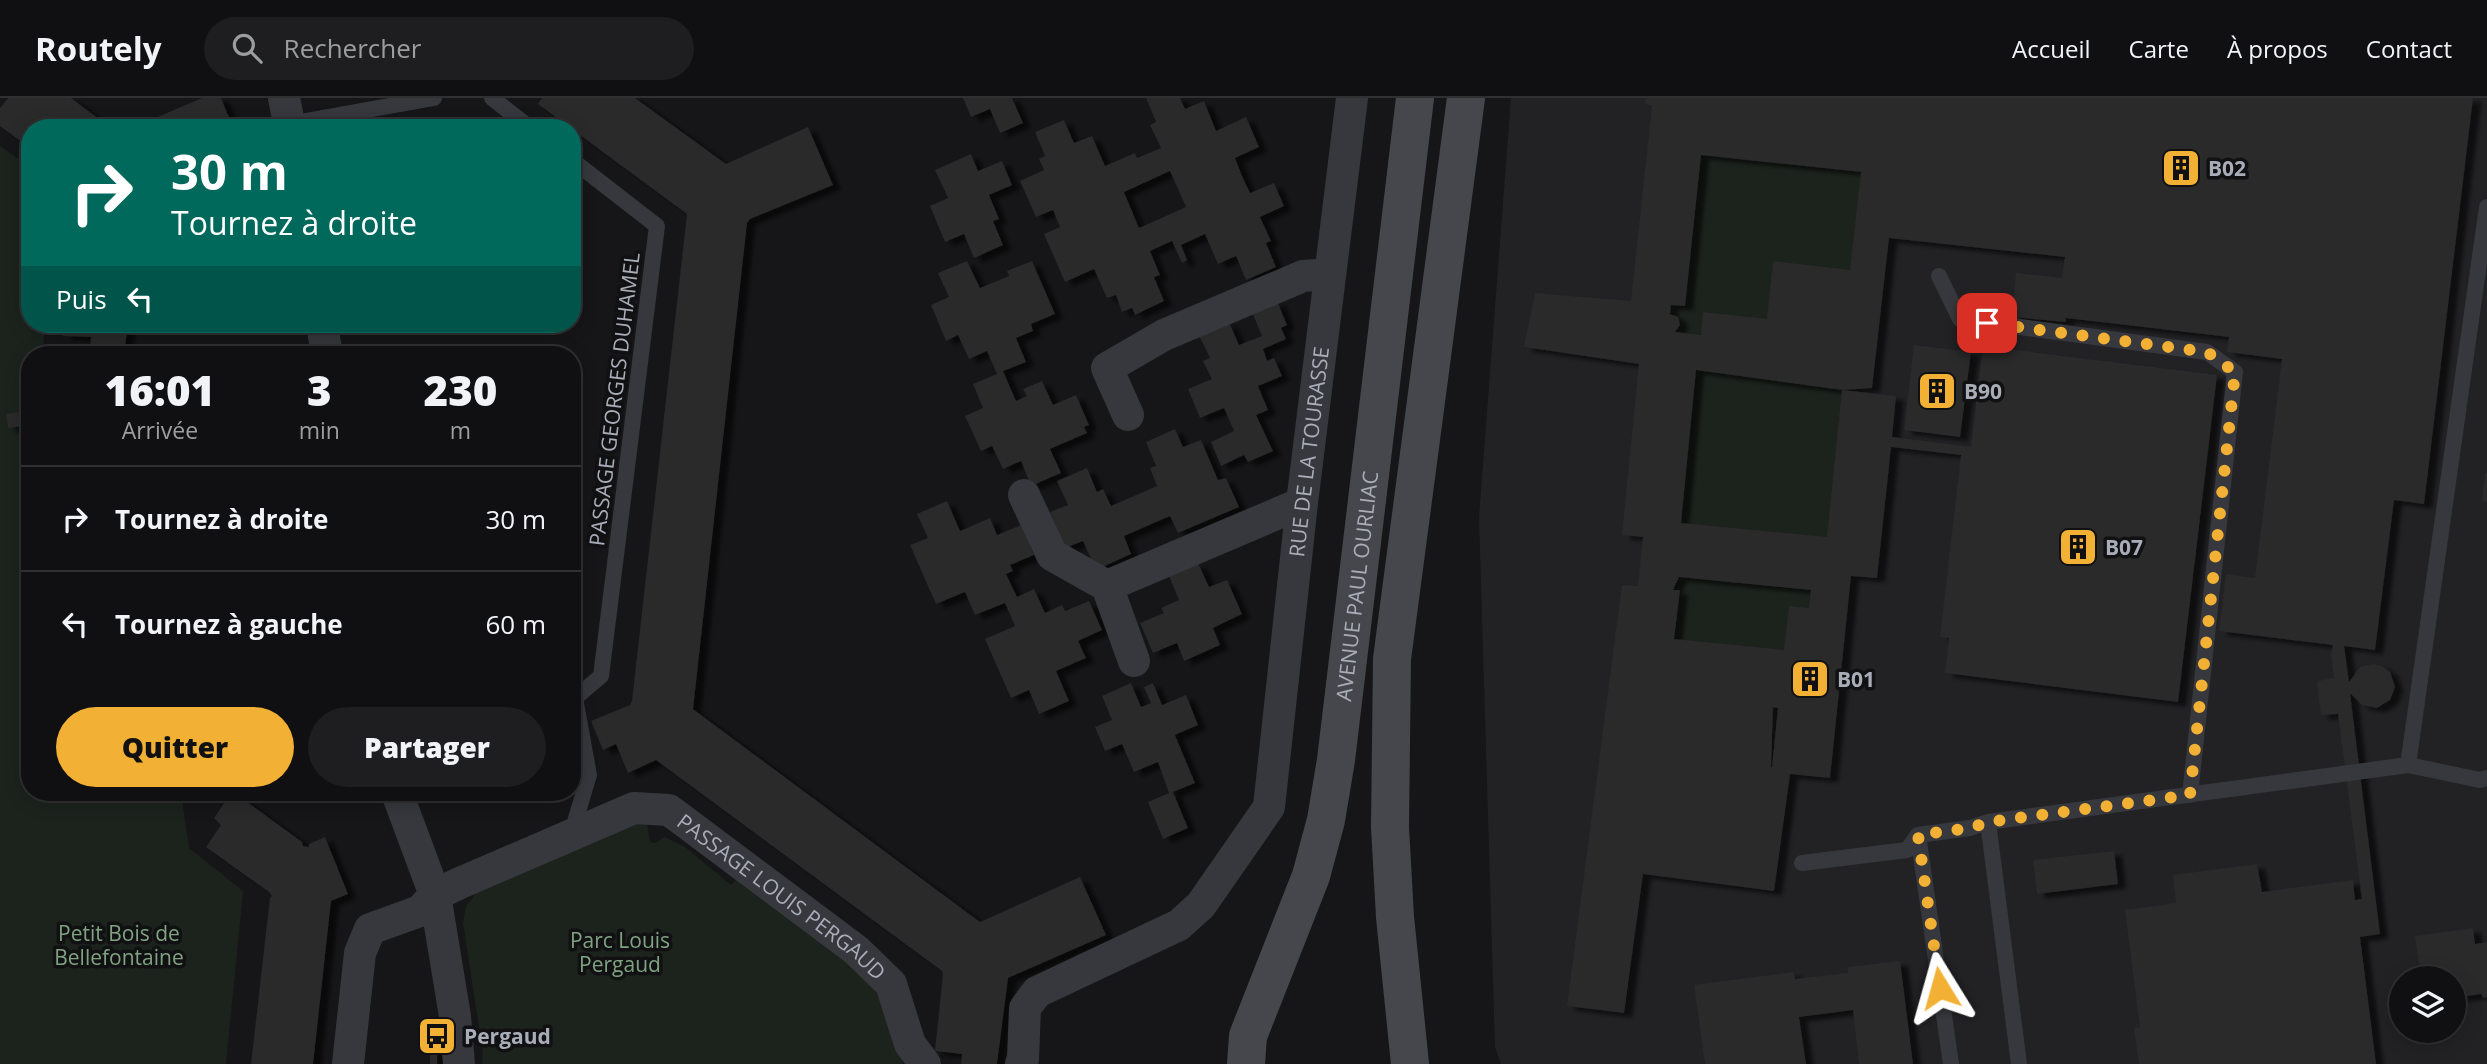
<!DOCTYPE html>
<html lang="fr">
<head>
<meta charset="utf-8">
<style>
  :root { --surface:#101012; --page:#1e1e20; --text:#f1f3f6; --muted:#9c9d9f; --line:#303032; --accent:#f2b134 }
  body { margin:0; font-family:"Open Sans",sans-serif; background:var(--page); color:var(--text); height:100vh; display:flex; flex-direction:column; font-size:26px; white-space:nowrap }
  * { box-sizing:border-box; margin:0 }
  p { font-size:23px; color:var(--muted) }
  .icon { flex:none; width:38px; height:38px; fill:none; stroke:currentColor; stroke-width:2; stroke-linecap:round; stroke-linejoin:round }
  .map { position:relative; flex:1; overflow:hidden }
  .details { position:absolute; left:21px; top:248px; width:560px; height:455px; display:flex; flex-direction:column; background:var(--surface); border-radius:28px; box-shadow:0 4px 18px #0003,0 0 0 2px var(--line) }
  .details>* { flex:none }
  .guide { position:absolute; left:21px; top:21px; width:560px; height:214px; border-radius:28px; box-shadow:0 4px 18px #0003,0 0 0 2px var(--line); background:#00695c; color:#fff; overflow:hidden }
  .controls { position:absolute; left:2389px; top:868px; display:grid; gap:14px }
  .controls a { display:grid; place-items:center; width:77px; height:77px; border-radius:50%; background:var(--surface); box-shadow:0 4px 18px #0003,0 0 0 2px var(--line); font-size:35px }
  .pin { position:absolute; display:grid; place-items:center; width:60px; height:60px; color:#fff; margin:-30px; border-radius:14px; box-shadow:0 4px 10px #0006 }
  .me { position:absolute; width:77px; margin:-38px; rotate:352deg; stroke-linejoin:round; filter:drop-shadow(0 0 5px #0008) }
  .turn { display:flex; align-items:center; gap:24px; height:147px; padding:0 35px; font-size:32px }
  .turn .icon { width:91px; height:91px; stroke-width:2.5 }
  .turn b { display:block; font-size:49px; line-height:60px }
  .then { display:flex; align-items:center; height:66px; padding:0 35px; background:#0003; gap:14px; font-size:26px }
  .eta { display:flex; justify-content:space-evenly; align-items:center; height:119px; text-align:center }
  .eta b { font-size:42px; font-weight:800; line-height:49px }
  .cta { display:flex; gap:14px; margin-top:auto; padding:14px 35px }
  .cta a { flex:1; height:80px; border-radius:42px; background:var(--accent); color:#111; font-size:28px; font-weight:800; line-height:80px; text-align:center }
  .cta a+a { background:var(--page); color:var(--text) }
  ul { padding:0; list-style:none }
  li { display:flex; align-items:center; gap:21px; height:105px; padding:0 35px; border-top:2px solid var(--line) }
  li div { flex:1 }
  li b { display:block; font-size:26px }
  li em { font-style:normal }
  header { display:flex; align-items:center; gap:42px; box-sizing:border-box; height:98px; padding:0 35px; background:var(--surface); border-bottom:2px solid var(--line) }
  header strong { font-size:33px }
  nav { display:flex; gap:38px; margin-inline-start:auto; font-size:24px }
  .search { width:490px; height:63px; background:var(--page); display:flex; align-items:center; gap:18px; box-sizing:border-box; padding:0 24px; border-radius:38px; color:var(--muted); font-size:26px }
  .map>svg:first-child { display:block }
</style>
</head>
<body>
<header>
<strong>Routely</strong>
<div class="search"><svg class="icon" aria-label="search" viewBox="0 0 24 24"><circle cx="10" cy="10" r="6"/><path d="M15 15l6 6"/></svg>Rechercher</div>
<nav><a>Accueil</a><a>Carte</a><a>À propos</a><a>Contact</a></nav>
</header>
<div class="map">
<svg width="2487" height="966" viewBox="0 0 2487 966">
  <defs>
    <filter id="shadow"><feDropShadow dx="8" dy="4.5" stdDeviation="2" flood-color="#0009"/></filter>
  </defs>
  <rect width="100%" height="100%" fill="#161618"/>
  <path fill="#222225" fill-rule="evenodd" d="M1511 0H2487V966H1501L1495 949 1479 419ZM2401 880H2454V933H2401Z"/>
  <path fill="#1c231d" d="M0 48 30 69V226H45L43 250 47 257H30V695H181L189 750 243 793 226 966H0Z
    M1701 57 1861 74 1850 172 1773 163 1767 221 1703 215 1701 237 1675 234 1680 227 1678 219 1670 216 1671 207 1685 208Z
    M1696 272 1842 292 1827 439 1681 425Z
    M1679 479 1811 492 1809 510 1789 508 1784 552 1674 541 1680 493 1673 492Z
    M633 724 647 725 650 744 655 745 665 739 685 749 731 787 743 775 878 881 903 966H482L483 954 463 825 466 808 477 794Z"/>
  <path fill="#29292c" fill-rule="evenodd" filter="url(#shadow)" d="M8 0H71L111 30H30V50L0 28V10Z
    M202 0H221L231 24 221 28V30H132Z
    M542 0H635L726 66 808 29 833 87 750 121 747 125 693 611 980 824 1080 779 1106 837 1008 880 997 966H961L962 956 935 953 943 876 942 873 656 662 628 675 616 646 603 652 591 623 630 607 632 603 687 116 538 6Z
    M963 0H1012L1023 25 1000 35 990 11 971 19Z
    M1146 0H1180L1185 11 1204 3 1216 33 1246 19 1259 49 1235 60 1242 78 1250 95 1274 85 1284 108 1260 119 1271 143 1266 145 1276 169 1246 182 1236 158 1218 166 1205 136 1181 147 1187 162 1182 165 1172 143 1150 153 1160 177 1154 179 1164 203 1135 217 1132 210 1122 214 1116 197 1107 200 1094 171 1065 184 1044 136 1060 129 1053 112 1036 119 1020 83 1044 72 1039 61 1045 58 1035 34 1064 22 1074 45 1092 38 1105 68 1135 55 1137 60 1161 50 1150 27 1156 24ZM1170 73 1186 109 1139 130 1124 94Z
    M1646 0H2473L2424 406 2394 402 2375 552 2344 548 2349 584 2360 569 2373 566 2382 568 2390 574 2395 589 2390 602 2377 610 2362 607 2350 595 2380 836 2360 839 2376 966H2139L2134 930 2140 929 2125 812 2176 805 2173 777 2257 766 2262 794 2353 782 2355 802 2362 801 2338 616 2321 617 2317 583 2334 580 2331 556 2333 547 2219 533 2226 476 2255 480 2282 261 2227 254 2229 239 2066 220V224L2012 219 2016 175 2062 180 2065 159 1889 140 1872 290 1842 292 1696 272 1681 425 1827 439 1842 292 1896 298 1892 339 1971 349 1983 248 2217 277 2178 604 1945 575 1949 540 1940 539 1961 357 1891 349 1877 480 1851 478 1830 680 1790 676 1774 793 1643 776 1624 915 1567 908 1622 487 1638 488 1643 439 1622 437 1639 266 1524 249 1535 195 1631 203 1652 8 1645 5ZM1701 57 1861 74 1850 172 1773 163 1767 221 1703 214 1701 237 1675 234 1680 227 1678 219 1670 216 1671 207 1685 208ZM1679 479 1811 492 1809 510 1789 508 1784 552 1674 541 1680 492H1673ZM1773 609 1778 610 1772 669H1771Z
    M971 56 978 73 1002 63 1012 87 989 97 999 121 993 123 1003 147 974 160 964 136 945 144 930 108 948 100 935 72Z
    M967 163 980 190 1009 178 1007 173 1032 163 1055 216 1031 226 1033 233 1016 240 1026 264 1003 273 1016 303 1027 298 1023 291 1042 283 1053 307 1076 297 1089 327 1084 329 1087 335 1050 351 1061 375 1031 388 1021 363 1003 371 992 348 981 353 965 318 983 310 973 286 997 276 987 253 969 261 958 237 946 243 931 207 949 199 938 175Z
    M1277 203 1287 227 1281 230 1286 241 1263 251 1267 263 1274 260 1282 278 1258 288 1268 312 1256 317 1273 353 1248 364 1244 357 1221 368 1211 344 1234 333 1224 310 1200 320 1188 291 1212 281 1203 263 1210 260 1199 237 1229 224 1239 247 1262 238 1252 214Z
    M65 226H128L124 256 90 254 91 239 63 238Z
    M1914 247 1971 254 1960 339 1904 332Z
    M20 314 22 328 8 330 6 316Z
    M1175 331 1183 349 1201 342 1218 382 1226 380 1239 409 1178 435 1170 418 1124 438 1131 456 1096 472 1083 443 1065 450 1050 414 1068 407 1057 383 1087 370 1097 394 1103 391 1111 408 1157 388 1150 370 1156 368 1146 344Z
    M2485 375H2487V404L2482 403Z
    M947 403 960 433 990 420 997 437 1021 427 1034 457 1010 467 1013 473 1006 476 1017 499 1034 491 1045 515 1062 507 1065 513 1089 503 1102 532 1078 543 1086 560 1056 573 1069 603 1039 616 1029 592 1011 600 985 541 1015 528 1005 505 975 517 965 494 936 506 910 447 928 440 917 416Z
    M1198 465 1209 489 1227 482 1242 516 1213 530 1220 547 1184 563 1177 545 1153 555 1140 525 1164 515 1161 510 1179 502 1169 478Z
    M1131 585 1141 609 1151 605 1144 589 1153 585 1162 607 1186 597 1198 627 1175 637 1195 685 1173 694 1188 730 1163 741 1148 704 1169 695 1158 664 1134 674 1122 646 1105 653 1095 629 1112 622 1102 598Z
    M231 695H235L302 744 303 748 309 749V746L325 739 348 796 331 803 313 966H251L270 800 272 798 269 794 206 749 221 727 214 720Z
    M2114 753 2118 786 2037 796 2033 762Z
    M2473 830 2475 846 2487 844V899L2483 900 2481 896 2454 900V880H2421L2415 838Z
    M1900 863 1913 966H1859L1853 912 1799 919 1806 966H1705L1694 887 1794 874 1795 881 1848 875V869Z
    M430 948H437V966H430Z"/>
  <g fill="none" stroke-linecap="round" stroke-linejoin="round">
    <path stroke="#37383d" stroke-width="16" d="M492 0 530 30
      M289 26 434 0
      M1939 178 1960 221 2207 254 2235 274 2190 697
      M2408 667 2480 682 2487 680
      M571 737 589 677 575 600 601 578 657 128 572 62
      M1918 737 1951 966
      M1802 765 1907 752 1918 737 1970 730 1988 724
      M2019 966 1988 724 2408 667 2487 109"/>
    <g stroke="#37383d" stroke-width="32">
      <path d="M284 0 290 30"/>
      <path d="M322 226 327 257"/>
      <path d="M1128 317 1107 270 1164 237 1303 178 1330 176"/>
      <path d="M1024 397 1052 457 1107 488 1134 563"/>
      <path d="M1107 488 1302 405"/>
      <path d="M397 695 435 797 455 918 459 966"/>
      <path id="s1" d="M348 966 360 855 370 831 420 813 435 797 460 785 634 710 669 712 856 852 891 886 910 946 925 966"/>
      <path id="s2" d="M1021 966 1023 961 1025 910 1037 894 1179 827 1201 807 1269 709 1302 405 1352 0"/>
    </g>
    <g stroke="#45474d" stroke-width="38">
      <path id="s3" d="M1246 966 1248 938 1311 778 1326 722 1336 662 1415 0"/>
      <path d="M1410 966 1395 819 1390 729 1392 561 1466 0"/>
    </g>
  </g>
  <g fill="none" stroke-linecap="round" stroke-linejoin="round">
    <path stroke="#f2b134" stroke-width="12" stroke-dasharray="0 21.6" d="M1940 890 1918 737 1970 730 1988 724 2190 697 2235 274 2207 254 1987 225"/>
  </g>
  <defs>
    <symbol id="building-square" viewBox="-11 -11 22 22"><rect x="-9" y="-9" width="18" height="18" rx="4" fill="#f2b134" stroke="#111113"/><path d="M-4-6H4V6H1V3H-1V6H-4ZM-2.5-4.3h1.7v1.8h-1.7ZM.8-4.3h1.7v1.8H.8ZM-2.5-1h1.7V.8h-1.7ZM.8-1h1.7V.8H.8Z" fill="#111"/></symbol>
    <symbol id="bus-square" viewBox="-11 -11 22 22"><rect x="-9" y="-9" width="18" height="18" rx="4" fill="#f2b134" stroke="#111113"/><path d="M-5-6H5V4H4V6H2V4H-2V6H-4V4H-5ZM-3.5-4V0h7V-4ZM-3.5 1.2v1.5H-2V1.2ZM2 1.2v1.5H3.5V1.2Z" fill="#111"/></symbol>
  </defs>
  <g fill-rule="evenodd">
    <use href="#building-square" x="2159" y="48" width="44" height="44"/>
    <use href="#building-square" x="1915" y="271" width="44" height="44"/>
    <use href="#building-square" x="2056" y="427" width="44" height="44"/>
    <use href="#building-square" x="1788" y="559" width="44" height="44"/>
    <use href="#bus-square" x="415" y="916" width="44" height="44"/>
  </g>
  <g text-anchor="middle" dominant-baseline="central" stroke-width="7" stroke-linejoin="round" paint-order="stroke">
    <g font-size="21" font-weight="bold" fill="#a8adb8" stroke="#111113" text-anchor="start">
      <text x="2208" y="70">B02</text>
      <text x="1964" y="293">B90</text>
      <text x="2105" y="449">B07</text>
      <text x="1837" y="581">B01</text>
      <text x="464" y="938">Pergaud</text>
    </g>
    <g font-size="21" fill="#a8adb8" stroke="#111113">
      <text transform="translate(614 301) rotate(-83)">PASSAGE GEORGES DUHAMEL</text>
      <text stroke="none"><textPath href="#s2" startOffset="740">RUE DE LA TOURASSE</textPath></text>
      <text stroke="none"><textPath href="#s3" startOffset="494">AVENUE PAUL OURLIAC</textPath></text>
      <text stroke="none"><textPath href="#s1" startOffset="607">PASSAGE LOUIS PERGAUD</textPath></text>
    </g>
    <g font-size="21" fill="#7fa381" stroke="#111113">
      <text x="119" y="835">Petit Bois de<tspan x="119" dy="24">Bellefontaine</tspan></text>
      <text x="620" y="842">Parc Louis<tspan x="620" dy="24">Pergaud</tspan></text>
    </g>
  </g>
</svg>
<div class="controls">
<a><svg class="icon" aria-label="layers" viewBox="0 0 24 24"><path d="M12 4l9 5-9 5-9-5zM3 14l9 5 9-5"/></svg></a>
</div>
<div class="pin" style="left:1987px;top:225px;background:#d93025"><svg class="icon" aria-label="arrive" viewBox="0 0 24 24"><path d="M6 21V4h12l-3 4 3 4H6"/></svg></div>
<svg class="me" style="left:1940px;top:890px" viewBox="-20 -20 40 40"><path d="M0-17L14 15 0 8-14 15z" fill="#f2b134" stroke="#fff" stroke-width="4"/></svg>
<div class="guide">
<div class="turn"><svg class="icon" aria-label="right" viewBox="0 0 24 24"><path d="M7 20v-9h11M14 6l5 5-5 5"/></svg><div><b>30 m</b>Tournez à droite</div></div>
<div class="then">Puis<svg class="icon" aria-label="left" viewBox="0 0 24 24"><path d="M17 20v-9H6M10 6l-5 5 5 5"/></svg></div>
</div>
<section class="details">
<div class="eta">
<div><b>16:01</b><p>Arrivée</p></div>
<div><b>3</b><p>min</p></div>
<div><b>230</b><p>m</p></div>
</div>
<ul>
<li><svg class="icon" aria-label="right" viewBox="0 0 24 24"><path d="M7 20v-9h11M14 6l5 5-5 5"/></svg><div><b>Tournez à droite</b></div><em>30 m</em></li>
<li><svg class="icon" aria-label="left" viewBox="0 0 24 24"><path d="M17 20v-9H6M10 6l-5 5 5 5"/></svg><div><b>Tournez à gauche</b></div><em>60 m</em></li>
</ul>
<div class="cta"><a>Quitter</a><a>Partager</a></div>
</section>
</div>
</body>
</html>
